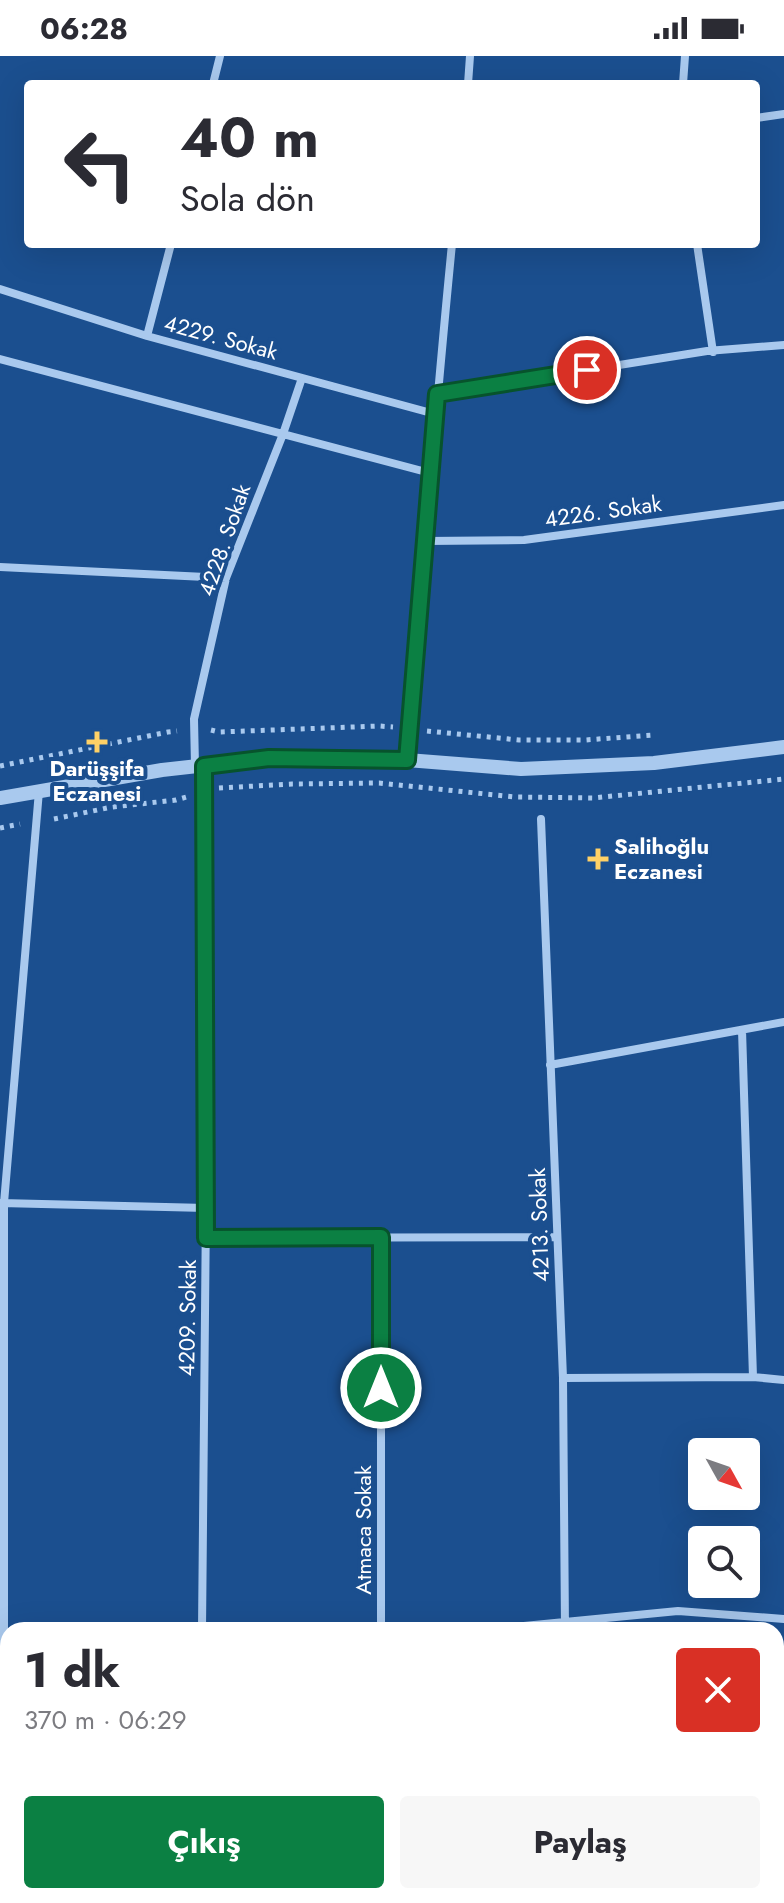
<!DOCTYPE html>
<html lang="tr">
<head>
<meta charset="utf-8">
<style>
  :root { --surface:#fff; --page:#f7f7f7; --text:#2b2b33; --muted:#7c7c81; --accent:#0b8043 }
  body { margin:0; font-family:Jost,sans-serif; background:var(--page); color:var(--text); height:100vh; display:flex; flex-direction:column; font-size:30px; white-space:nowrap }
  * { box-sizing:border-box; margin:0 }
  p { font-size:26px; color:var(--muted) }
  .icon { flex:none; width:44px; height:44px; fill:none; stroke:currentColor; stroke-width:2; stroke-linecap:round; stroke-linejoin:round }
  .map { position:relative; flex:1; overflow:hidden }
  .sheet { position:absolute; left:0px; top:1566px; width:784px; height:282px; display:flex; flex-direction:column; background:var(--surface); border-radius:24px 24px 0 0; box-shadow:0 8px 32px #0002 }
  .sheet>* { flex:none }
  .hud { position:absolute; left:24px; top:24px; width:736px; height:168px; border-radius:8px; box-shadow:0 8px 32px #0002; background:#fff; color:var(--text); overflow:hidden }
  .needle { width:52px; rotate:130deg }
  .tools { position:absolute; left:688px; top:1382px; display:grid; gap:16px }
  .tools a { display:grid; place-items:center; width:72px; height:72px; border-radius:8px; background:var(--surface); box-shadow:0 8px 32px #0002; font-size:40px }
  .pin { position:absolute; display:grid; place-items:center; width:68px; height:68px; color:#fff; margin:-34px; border:4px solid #fff; border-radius:50%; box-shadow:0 2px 8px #0007 }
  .me { position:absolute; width:88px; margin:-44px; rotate:0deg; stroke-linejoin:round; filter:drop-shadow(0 0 6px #0008) }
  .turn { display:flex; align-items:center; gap:28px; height:168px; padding:0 24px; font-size:36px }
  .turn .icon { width:104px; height:104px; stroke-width:2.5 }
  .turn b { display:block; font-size:56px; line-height:68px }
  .round { display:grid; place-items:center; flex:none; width:84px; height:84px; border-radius:8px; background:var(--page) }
  .summary { display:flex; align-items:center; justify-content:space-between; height:136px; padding:0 24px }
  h1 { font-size:48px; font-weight:700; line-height:60px }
  .action { display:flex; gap:16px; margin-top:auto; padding:16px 24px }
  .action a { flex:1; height:92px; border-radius:8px; background:var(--accent); color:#fff; font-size:32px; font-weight:700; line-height:92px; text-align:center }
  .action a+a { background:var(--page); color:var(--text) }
  .status { display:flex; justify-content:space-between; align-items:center; height:56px; padding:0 40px; background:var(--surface); direction:ltr }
  .status svg { height:22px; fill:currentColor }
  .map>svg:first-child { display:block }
</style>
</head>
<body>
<div class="status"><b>06:28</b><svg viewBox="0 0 49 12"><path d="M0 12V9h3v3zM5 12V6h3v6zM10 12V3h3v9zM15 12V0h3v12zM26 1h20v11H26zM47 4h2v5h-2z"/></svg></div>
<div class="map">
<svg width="784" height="1847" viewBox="0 0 784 1847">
  <rect width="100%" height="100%" fill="#1b4f8f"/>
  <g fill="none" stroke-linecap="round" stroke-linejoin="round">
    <path stroke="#a9c9ee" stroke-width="5" stroke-dasharray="4 6" stroke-linecap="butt" d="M211 674 219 676 379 670 393 671
      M427 675 519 684H585L653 679
      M0 710 168 676 177 675
      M219 732 292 728 379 727 515 741 593 742 784 723
      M54 763 112 751 176 744 190 740
      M0 772 20 768"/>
    <path stroke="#a9c9ee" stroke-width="8" d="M213 28 220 0
      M468 28 470 0
      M683 28 685 0
      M756 62 784 58
      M697 188 713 296
      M0 233 147 280 435 358
      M147 280 171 188
      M0 303 430 417
      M437 338 707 295 784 289
      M426 485 524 484 784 449
      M0 511 226 522
      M407 704C421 532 435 360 452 188
      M195 710 194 663 226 522 283 378 302 322
      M541 763 563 1322 565 1574
      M742 974 753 1321
      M550 1009 784 966
      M1 1147 206 1152
      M381 1181V1574
      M206 1182 557 1181
      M563 1322 753 1321 784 1324
      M202 1574 206 1152 204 710
      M483 1574 678 1555 784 1563
      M4 1637V1147L39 735
      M0 1801H8
      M776 1814H784
      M382 1840V1847
      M562 1840 564 1847
      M191 1847 193 1840
      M584 1847 598 1840
      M750 1847 751 1840"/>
    <path stroke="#a9c9ee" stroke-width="14" d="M0 742 162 714 269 702 407 704 521 713 654 707 784 691"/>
  </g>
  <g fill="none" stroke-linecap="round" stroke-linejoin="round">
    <defs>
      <path id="route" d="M381 1332V1181L206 1182 204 710 269 702 407 704 437 338 587 314"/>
    </defs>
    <use href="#route" stroke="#07532c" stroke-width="20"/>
    <use href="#route" stroke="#0b8043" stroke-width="14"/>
  </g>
  <g fill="#ffd166" stroke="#1b4f8f" stroke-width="3">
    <path d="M93 674h8v8h8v8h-8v8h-8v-8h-8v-8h8z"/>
    <path d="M594 791h8v8h8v8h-8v8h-8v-8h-8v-8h8z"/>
  </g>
  <g text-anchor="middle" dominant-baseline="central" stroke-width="8" stroke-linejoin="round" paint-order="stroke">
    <g font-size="22" fill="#fff" stroke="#1b4f8f">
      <text transform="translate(221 281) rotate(15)">4229. Sokak</text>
      <text transform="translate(603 455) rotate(-8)">4226. Sokak</text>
      <text transform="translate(224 484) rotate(-71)">4228. Sokak</text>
      <text transform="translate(539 1169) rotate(-92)">4213. Sokak</text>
      <text transform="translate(187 1262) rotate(-89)">4209. Sokak</text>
      <text transform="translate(363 1474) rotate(-90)">Atmaca Sokak</text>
    </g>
    <g font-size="22" font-weight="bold" fill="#fff" stroke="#1b4f8f">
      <text x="97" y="712">Darüşşifa<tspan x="97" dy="25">Eczanesi</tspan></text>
      <text x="614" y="790" text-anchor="start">Salihoğlu<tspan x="614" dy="25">Eczanesi</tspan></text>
    </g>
  </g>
</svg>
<div class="tools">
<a><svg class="needle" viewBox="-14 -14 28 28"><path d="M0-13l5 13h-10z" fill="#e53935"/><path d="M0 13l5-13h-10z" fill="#7c7c81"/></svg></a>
<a><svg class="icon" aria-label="search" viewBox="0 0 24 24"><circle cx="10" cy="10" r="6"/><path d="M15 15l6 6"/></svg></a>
</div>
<div class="pin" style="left:587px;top:314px;background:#d93025"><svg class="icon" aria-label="arrive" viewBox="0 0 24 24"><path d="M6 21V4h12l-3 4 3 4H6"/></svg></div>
<svg class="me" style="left:381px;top:1332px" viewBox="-20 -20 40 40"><circle r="17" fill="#0b8043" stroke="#fff" stroke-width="3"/><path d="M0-11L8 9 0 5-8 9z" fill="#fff"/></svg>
<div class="hud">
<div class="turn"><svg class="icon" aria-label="left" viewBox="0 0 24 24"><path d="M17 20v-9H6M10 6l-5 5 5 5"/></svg><div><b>40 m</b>Sola dön</div></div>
</div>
<section class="sheet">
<div class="summary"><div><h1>1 dk</h1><p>370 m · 06:29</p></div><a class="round" style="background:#d93025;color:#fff"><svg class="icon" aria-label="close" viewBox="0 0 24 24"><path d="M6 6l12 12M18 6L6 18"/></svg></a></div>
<div class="action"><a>Çıkış</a><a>Paylaş</a></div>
</section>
</div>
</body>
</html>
